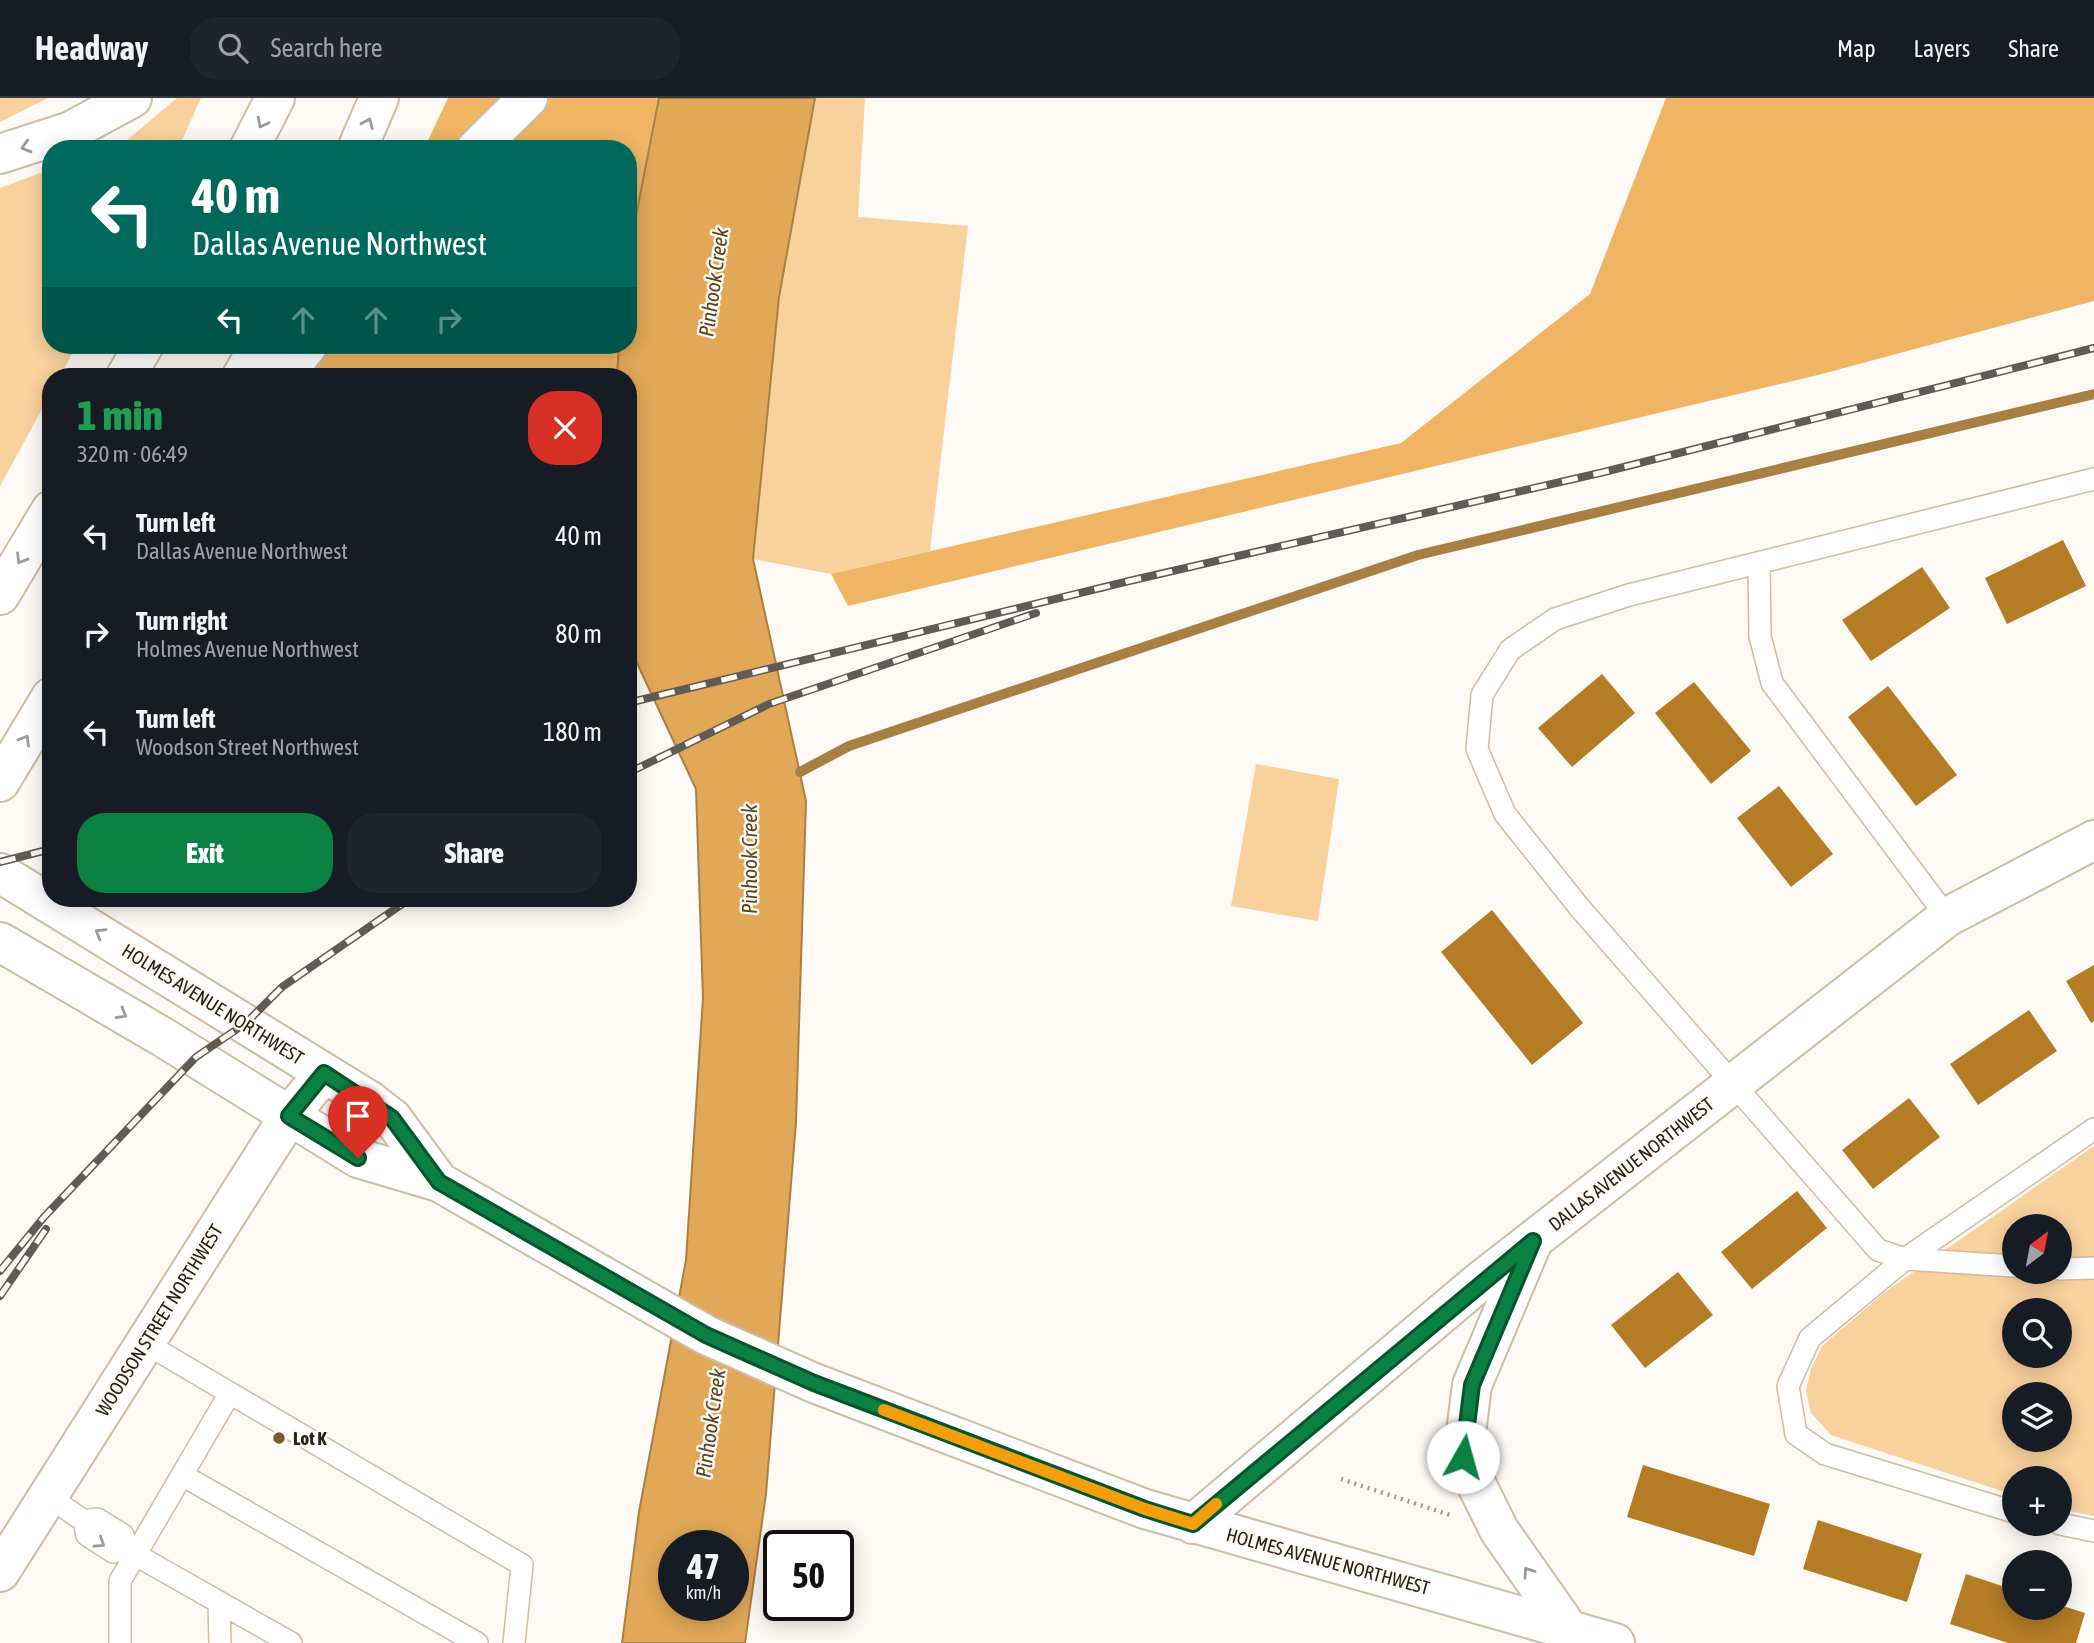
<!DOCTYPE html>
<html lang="en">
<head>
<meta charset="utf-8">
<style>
  :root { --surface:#171b24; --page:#20242c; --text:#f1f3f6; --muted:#9ea1a6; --line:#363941; --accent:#0b8043 }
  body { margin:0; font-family:"Asap Condensed",sans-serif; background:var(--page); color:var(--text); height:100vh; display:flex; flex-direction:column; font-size:26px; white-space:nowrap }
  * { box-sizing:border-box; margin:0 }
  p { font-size:23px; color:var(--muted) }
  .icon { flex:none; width:38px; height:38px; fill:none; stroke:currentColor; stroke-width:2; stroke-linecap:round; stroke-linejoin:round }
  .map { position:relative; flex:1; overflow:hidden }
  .sheet { position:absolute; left:42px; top:270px; width:595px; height:539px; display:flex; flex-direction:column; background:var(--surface); border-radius:28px; box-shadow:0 4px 18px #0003 }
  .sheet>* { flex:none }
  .top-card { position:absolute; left:42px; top:42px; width:595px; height:214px; border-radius:28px; box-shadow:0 4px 18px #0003; background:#00695c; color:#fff; overflow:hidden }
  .needle { width:46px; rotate:32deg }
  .tools { position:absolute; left:2002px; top:1116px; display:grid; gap:14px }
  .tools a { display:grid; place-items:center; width:70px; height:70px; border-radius:50%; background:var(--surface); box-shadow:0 4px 18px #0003; font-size:35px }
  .speed { position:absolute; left:658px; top:1432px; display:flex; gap:14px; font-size:35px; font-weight:700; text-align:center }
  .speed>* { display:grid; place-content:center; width:91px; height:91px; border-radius:50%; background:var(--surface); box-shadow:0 4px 18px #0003; line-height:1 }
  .speed small { font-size:18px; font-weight:400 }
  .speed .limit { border:4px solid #111; border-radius:10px; background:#fff; color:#111 }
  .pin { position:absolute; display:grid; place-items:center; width:60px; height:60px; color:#fff; margin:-72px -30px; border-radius:50% 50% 50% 0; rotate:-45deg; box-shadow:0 0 7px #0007 }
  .pin .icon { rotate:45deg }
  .me { position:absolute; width:77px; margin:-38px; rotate:7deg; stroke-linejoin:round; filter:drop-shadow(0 0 5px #0008) }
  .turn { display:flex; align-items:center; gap:24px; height:147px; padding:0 35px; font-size:32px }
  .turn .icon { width:91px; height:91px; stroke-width:2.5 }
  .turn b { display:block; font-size:49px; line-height:60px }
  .lanes { display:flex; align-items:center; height:66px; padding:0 35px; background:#0003; justify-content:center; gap:35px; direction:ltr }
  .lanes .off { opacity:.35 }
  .round { display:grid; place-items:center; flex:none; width:74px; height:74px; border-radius:28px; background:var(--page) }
  .head { display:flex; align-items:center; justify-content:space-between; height:119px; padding:0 35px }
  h1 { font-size:42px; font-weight:800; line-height:52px; color:#1e9e55 }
  .primary-button { display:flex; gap:14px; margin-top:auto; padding:14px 35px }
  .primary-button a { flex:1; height:80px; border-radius:28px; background:var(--accent); color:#fff; font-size:28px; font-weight:800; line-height:80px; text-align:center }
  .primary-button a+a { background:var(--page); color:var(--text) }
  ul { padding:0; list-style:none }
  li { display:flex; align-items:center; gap:21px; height:98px; padding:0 35px }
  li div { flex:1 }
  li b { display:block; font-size:26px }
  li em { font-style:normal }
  header { display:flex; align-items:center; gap:42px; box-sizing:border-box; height:98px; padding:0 35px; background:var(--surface); border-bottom:2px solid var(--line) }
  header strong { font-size:33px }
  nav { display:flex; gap:38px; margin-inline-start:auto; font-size:24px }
  .search { width:490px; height:63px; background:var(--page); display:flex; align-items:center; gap:18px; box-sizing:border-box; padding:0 24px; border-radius:28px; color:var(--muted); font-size:26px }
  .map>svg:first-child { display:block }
</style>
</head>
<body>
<header>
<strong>Headway</strong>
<div class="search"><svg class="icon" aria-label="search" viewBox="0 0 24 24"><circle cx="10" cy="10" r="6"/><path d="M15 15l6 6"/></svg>Search here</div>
<nav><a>Map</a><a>Layers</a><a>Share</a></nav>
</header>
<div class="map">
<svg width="2094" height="1545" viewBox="0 0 2094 1545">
  <rect width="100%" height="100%" fill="#fdf9f5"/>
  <path fill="#f9d19d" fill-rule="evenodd" d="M0 0H48L0 24Z
    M177 0H201L178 51H106L126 43Z
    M815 0H865L858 119 968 128 930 453 831 476 753 461 779 199Z
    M51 71V247H77L60 278H51V295L0 388V90Z
    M1256 666 1339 681 1318 823 1231 808Z
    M2094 1048V1418L2060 1411V1381H2014V1397L1831 1337 1811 1315 1806 1293 1811 1271 1822 1248 1885 1194ZM2014 1129H2060V1174H2014ZM2014 1213H2060V1258H2014ZM2014 1297H2060V1342H2014Z"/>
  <path fill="#efb564" d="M448 0H659L628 159V51H424Z
    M1666 0H2094V203L1818 277 848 508 831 476 1401 345 1590 196Z
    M328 247H619L617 278H312Z"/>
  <path fill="#e1a857" stroke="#a98044" stroke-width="2" fill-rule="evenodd" d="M659 0H815L779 199 753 461 806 703 796 1024 766 1396 745 1545H622L639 1414 686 1162 703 900 696 691 628 546V278H617L619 247H628V159ZM674 1447H733V1507H674Z"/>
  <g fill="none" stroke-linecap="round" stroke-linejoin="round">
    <path stroke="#a98044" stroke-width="10" d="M800 674 849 648 1418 457 2094 296"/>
  </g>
  <path fill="#b37c25" d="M2063 442 2086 488 2007 526 1985 480Z
    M1922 469 1950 510 1871 563 1842 522Z
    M1602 576 1635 615 1572 669 1538 630Z
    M1694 584 1751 653 1711 686 1655 615Z
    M1888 588 1957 677 1916 708 1848 619Z
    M1779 688 1833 756 1791 789 1737 720Z
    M1492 812 1583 925 1532 967 1441 854Z
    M2094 867V923L2091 925 2066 883Z
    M2029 912 2057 953 1978 1007 1950 966Z
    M1909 1000 1940 1039 1873 1091 1842 1052Z
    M1797 1093 1827 1130 1752 1191 1721 1154Z
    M1678 1174 1713 1217 1645 1270 1611 1227Z
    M1643 1367 1770 1406 1754 1458 1627 1419Z
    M1818 1422 1922 1456 1907 1504 1803 1471Z
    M1966 1476 2014 1492V1510H2060V1507L2085 1515 2076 1545H2008L1950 1526Z"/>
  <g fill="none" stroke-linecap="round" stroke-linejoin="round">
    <defs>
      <path id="lane" d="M1759 465 1760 538 1772 585 1947 819
        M2014 1168 1905 1161 1878 1152 1579 809 1505 716 1477 651 1482 597 1510 552 1555 521 1629 497 2094 381
        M2060 1171 2094 1170
        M145 1245 522 1467 514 1545
        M182 1377 477 1545
        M48 1398 84 1423 87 1437 113 1454 126 1450
        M2014 1414 1825 1356 1796 1336 1788 1288 1810 1240 1905 1161 2094 1031
        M84 1423 97 1421 123 1437 126 1450 136 1457 291 1545
        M2060 1426 2094 1433
        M219 1504 220 1545
        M120 1545V1483L230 1295"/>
      <path id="street" d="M1193 1426 1478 1185 1947 819 2094 742"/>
      <path id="secondary" d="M0 775 370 1003 392 1020 439 1084
        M0 844 161 938 358 1060 439 1084 706 1237 814 1285 1145 1411 1615 1545
        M1533 1143 1472 1287 1463 1359 1499 1432 1567 1529
        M0 1474 289 1018 324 975"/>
      <path id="highway" d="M249 51 275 0
        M357 51 379 0
        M476 51 528 0
        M0 56 71 33 132 0
        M126 278 144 247
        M242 278 260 247
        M283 278 308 247
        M0 497 51 412
        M0 684 51 599"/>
    </defs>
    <use href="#lane" stroke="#cebca5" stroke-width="24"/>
    <use href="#street" stroke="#cebca5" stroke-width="42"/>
    <use href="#secondary" stroke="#cebca5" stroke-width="42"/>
    <use href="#highway" stroke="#cebca5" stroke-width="42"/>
    <path stroke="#a09b95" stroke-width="4.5" stroke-dasharray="2 5" stroke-linecap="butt" d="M1341 1381 1450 1417"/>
    <use href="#lane" stroke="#fff" stroke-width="21"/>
    <use href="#street" stroke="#fff" stroke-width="38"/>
    <use href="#secondary" stroke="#fff" stroke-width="38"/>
    <use href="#highway" stroke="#fff" stroke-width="38"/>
    <defs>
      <path id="rail" d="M628 605 1129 483 1604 374 2094 250
        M628 675 769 606 1036 515
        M0 764 51 751
        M0 1173 44 1119 196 959 246 925 282 889 411 800
        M0 1198 46 1131"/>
    </defs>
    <use href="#rail" stroke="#615b53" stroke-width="8"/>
    <use href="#rail" stroke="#fdf9f5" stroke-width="5" stroke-dasharray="16" stroke-linecap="butt"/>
  </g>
  <defs><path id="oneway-chevron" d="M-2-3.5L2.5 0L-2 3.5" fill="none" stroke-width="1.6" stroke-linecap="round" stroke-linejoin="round" transform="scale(1.75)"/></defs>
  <g stroke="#9e9b97">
    <use href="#oneway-chevron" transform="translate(262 25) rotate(117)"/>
    <use href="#oneway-chevron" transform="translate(368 25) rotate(-67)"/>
    <use href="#oneway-chevron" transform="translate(26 49) rotate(164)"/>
    <use href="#oneway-chevron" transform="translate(21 461) rotate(121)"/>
    <use href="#oneway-chevron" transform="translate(25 642) rotate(-59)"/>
    <use href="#oneway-chevron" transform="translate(100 835) rotate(-149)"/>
    <use href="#oneway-chevron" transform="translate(122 916) rotate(30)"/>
    <use href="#oneway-chevron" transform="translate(100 1445) rotate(33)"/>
    <use href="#oneway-chevron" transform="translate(1528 1474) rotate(-125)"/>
  </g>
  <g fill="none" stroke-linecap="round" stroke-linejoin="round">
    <defs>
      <path id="route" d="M358 1060 289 1018 324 975 392 1020 439 1084 706 1237 814 1285 1145 1411 1193 1426 1533 1143 1472 1287 1463 1359"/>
    </defs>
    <use href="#route" stroke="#07532c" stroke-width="18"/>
    <use href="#route" stroke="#0b8043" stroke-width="12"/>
    <path stroke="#f59e0b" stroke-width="12" d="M884 1312 1145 1411 1193 1426 1216 1406"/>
  </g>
  <circle fill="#7a5c30" stroke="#fdf9f5" stroke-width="2.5" cx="279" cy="1340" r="7"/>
  <g text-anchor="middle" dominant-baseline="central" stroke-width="5" stroke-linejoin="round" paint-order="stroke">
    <g font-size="19" fill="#272118" stroke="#fdf9f5">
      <text transform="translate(213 906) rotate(32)">HOLMES AVENUE NORTHWEST</text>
      <text transform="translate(1631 1066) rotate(-38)">DALLAS AVENUE NORTHWEST</text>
      <text transform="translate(159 1222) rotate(-58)">WOODSON STREET NORTHWEST</text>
      <text transform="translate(1328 1463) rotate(15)">HOLMES AVENUE NORTHWEST</text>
    </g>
    <g font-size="19" font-weight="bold" fill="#272118" stroke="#fdf9f5" text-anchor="start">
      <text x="293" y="1340">Lot K</text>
    </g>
    <g font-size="21" font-style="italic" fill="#5a421f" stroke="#fdf9f5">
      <text transform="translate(713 184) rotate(-82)">Pinhook Creek</text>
      <text transform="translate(749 761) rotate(-90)">Pinhook Creek</text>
      <text transform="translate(710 1325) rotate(-82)">Pinhook Creek</text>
    </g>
  </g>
</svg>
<div class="tools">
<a><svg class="needle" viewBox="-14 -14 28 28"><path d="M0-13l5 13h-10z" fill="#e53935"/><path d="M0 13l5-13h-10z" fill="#9ea1a6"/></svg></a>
<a><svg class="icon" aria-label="search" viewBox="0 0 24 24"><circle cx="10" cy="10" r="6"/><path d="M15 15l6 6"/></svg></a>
<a><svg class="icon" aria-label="layers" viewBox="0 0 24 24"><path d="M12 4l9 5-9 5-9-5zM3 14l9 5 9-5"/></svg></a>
<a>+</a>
<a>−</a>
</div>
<div class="speed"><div>47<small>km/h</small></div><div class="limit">50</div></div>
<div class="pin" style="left:358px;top:1060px;background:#d93025"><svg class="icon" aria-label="arrive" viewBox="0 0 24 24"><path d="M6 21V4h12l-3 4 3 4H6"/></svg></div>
<svg class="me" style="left:1463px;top:1359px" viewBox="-20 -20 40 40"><circle r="19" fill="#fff"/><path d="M0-13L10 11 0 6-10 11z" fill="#0b8043"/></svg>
<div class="top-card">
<div class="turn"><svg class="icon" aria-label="left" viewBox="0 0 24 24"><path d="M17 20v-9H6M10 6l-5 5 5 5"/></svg><div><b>40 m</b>Dallas Avenue Northwest</div></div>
<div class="lanes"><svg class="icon" aria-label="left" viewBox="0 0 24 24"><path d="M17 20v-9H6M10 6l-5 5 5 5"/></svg><svg class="icon off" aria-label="ahead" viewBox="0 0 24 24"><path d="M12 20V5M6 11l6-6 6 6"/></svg><svg class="icon off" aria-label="ahead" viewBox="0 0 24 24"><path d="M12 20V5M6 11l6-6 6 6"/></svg><svg class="icon off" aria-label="right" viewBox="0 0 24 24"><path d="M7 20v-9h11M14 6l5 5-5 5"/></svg></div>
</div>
<section class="sheet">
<div class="head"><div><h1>1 min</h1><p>320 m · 06:49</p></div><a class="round" style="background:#d93025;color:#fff"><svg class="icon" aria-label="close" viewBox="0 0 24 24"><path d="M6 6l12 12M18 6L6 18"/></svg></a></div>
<ul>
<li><svg class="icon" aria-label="left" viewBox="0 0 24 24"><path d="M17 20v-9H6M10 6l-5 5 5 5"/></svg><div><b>Turn left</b><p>Dallas Avenue Northwest</p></div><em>40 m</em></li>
<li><svg class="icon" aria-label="right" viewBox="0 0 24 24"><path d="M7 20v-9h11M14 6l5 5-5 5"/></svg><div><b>Turn right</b><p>Holmes Avenue Northwest</p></div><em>80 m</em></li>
<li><svg class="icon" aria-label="left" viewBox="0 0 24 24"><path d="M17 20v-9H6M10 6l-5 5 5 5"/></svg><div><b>Turn left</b><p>Woodson Street Northwest</p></div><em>180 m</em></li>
</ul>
<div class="primary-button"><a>Exit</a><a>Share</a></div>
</section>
</div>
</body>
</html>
